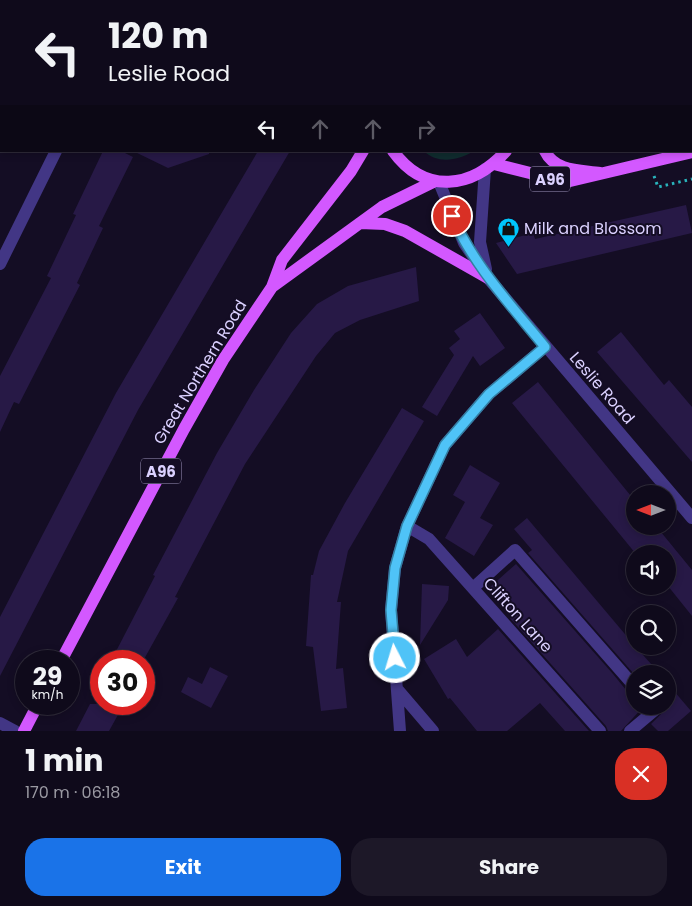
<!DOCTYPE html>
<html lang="en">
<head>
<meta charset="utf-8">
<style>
  :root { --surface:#0f0a1b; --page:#1d1828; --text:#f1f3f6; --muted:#9b9aa3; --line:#2f2b3a; --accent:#1a73e8 }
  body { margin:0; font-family:Poppins,sans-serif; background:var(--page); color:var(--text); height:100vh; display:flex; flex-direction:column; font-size:19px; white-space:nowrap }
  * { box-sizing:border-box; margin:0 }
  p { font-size:16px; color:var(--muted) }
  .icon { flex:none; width:28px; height:28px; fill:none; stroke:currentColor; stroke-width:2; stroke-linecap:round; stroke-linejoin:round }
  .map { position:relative; height:731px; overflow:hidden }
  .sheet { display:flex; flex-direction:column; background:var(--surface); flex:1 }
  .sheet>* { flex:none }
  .hud { position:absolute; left:0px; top:0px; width:692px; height:152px; box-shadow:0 2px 8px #0003,0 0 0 1px var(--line); background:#0f0a1b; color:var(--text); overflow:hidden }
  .needle { width:32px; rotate:270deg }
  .tools { position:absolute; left:626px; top:485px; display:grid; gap:10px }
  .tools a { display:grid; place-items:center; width:50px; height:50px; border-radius:50%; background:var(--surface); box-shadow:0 2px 8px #0003,0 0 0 1px var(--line); font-size:25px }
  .speed { position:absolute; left:15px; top:650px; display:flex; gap:10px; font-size:25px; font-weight:700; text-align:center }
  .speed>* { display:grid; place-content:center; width:65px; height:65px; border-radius:50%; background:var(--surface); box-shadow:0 2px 8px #0003,0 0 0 1px var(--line); line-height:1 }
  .speed small { font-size:12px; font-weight:400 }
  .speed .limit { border:8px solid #d22; background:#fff; color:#111 }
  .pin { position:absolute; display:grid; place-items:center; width:42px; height:42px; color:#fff; margin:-21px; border:2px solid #fff; border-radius:50%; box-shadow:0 1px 5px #0007 }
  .me { position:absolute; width:55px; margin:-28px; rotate:355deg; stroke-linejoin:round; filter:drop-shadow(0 0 4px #0008) }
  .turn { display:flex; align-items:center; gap:18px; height:105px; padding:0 25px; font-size:22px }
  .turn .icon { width:65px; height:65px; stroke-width:2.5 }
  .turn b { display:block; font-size:35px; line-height:42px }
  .lanes { display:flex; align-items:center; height:48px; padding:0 25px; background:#0003; justify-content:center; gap:25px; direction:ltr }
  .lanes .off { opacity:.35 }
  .round { display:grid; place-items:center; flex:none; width:52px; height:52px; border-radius:20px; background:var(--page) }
  .overview { display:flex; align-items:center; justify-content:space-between; height:85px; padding:0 25px }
  h1 { font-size:30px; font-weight:700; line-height:38px }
  .action { display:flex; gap:10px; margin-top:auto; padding:10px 25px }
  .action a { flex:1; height:58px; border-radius:20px; background:var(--accent); color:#fff; font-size:20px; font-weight:700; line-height:58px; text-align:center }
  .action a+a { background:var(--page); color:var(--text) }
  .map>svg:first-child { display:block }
</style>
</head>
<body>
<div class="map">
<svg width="692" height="731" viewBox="0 0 692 731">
  <rect width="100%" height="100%" fill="#140d24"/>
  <path fill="#102c2f" d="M424 151H474C459 160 438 165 424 151Z"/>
  <path fill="#271946" d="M103 151H121L133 157 99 226 103 228 77 283 80 285 19 404 14 402 0 432V376L51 278 47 276 76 215 73 214Z
    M133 151H209V154L168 168Z
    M258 151H290L138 410 0 676V617L116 393Z
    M686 205 692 233 517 274 496 243 533 233 535 239Z
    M416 267 419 301 360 320 335 333 316 356 245 464 175 597 178 598 143 661H111L155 576 153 575 217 453 254 390 291 333 317 304 348 286Z
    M480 313 505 348 480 366 473 356 437 416 422 407 454 355 449 348 460 339 454 331Z
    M621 332 664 385 669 380 692 407V462L597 352Z
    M538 382 635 501V526H656L692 570V616L668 586V554H636L512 403Z
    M402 408 424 421 348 551 337 602H341L336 669 343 668 347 708 321 711 313 647 306 646 311 575H313L319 551 345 503Z
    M470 465 500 483 480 518 493 525 474 556 445 538 465 502 453 495Z
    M527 518 635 646 660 674H634L528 553 532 550 514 529Z
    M516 564 613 674 635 701V706H644L621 731H608L606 726 510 618 514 615 490 587Z
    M422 584 449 586 448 600 420 645Z
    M498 629 589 731H565L540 703 507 731H477L450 698 448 699 424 659 456 639 467 657Z
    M210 667 228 676 211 708 181 692 188 677 202 684Z
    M668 684 691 711 668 731H658L651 724 662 713V706H668Z
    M90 704H124L109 731H76Z"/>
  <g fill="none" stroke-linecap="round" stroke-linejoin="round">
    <path stroke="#29b2ba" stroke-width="3" stroke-dasharray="2.5 4" stroke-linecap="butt" d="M499 0 501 1
      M0 100H1
      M654 176 658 187 692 179"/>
    <path stroke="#423685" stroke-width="12" d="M485 169 480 242 486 269
      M439 182 464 243 488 278 692 518
      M0 264 56 151
      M407 526 429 539 600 731
      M473 588 515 550 635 687
      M398 690 433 731
      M0 723 15 731
      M400 731 391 610 395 568 407 526 445 445 489 394 545 347
      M630 731 655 710 652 706"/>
    <path stroke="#d358ff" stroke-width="12" d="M475 0 476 1
      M416 1V0
      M393 151C425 195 472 189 506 151
      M545 151C555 172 581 170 600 173
      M494 164 566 182 692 152
      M360 223 385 224 405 231 488 278
      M272 287 382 207 433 182
      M61 661 184 429 223 360 272 287 282 260 351 171 363 151
      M24 731 38 704"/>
  </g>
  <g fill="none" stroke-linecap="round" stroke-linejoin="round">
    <defs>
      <path id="route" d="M395 658 391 610 395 568 407 526 445 445 489 394 545 347C511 305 474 266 452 216"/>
    </defs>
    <use href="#route" stroke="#337fa1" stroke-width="12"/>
    <use href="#route" stroke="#4fc3f7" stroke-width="9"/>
  </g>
  <defs>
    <symbol id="shop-pin" viewBox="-11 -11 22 30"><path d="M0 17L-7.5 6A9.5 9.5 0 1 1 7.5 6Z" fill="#00c6fc" stroke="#140d24"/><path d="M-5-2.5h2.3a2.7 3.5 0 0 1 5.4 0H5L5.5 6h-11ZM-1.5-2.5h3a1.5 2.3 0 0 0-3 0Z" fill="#111"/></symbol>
  </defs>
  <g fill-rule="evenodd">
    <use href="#shop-pin" x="496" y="216" width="25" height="34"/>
  </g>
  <g text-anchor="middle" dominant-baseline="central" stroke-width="4" stroke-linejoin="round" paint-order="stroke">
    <g fill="#140d24" stroke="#9f96bd" stroke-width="1">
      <rect x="530" y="166.5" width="40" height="25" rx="4"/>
      <rect x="141" y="458.5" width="40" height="25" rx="4"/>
    </g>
    <g font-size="15" font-weight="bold" fill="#dbd1ff">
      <text x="550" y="179">A96</text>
      <text x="161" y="471">A96</text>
    </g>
    <g font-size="16" fill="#dbd1ff" stroke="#140d24" text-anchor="start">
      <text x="524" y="228">Milk and Blossom</text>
    </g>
    <g font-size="16" fill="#dbd1ff" stroke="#140d24">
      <text transform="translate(200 372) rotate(-59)">Great Northern Road</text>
      <text transform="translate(602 388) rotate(49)">Leslie Road</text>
      <text transform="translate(518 615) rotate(48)">Clifton Lane</text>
    </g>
  </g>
</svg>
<div class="tools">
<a><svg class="needle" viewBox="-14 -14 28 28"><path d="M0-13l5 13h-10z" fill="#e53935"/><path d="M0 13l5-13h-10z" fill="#9b9aa3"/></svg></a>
<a><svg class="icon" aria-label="sound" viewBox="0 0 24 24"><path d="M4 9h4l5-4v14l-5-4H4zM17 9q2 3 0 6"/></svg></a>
<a><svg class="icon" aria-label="search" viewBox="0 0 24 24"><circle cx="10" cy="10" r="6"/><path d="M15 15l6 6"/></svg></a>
<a><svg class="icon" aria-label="layers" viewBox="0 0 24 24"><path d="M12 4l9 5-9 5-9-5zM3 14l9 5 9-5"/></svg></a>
</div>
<div class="speed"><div>29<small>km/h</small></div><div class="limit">30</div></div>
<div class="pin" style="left:452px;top:216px;background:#d93025"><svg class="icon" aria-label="arrive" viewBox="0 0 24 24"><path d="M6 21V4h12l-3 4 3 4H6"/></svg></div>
<svg class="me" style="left:395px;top:658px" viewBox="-20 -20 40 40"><circle r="17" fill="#4fc3f7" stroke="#fff" stroke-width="3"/><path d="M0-11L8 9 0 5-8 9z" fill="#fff"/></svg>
<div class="hud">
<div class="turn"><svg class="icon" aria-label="left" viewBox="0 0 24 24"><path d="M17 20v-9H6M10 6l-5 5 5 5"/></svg><div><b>120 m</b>Leslie Road</div></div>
<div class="lanes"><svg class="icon" aria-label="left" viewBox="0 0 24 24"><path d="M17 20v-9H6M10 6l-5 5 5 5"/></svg><svg class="icon off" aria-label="ahead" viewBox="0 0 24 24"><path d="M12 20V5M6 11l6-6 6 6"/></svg><svg class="icon off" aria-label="ahead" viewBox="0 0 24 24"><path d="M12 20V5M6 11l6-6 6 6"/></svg><svg class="icon off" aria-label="right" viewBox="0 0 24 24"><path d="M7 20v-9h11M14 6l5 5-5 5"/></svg></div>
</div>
</div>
<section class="sheet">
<div class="overview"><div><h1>1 min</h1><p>170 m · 06:18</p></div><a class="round" style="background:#d93025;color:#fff"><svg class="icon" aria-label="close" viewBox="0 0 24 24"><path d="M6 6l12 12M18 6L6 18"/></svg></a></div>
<div class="action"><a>Exit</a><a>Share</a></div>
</section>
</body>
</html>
